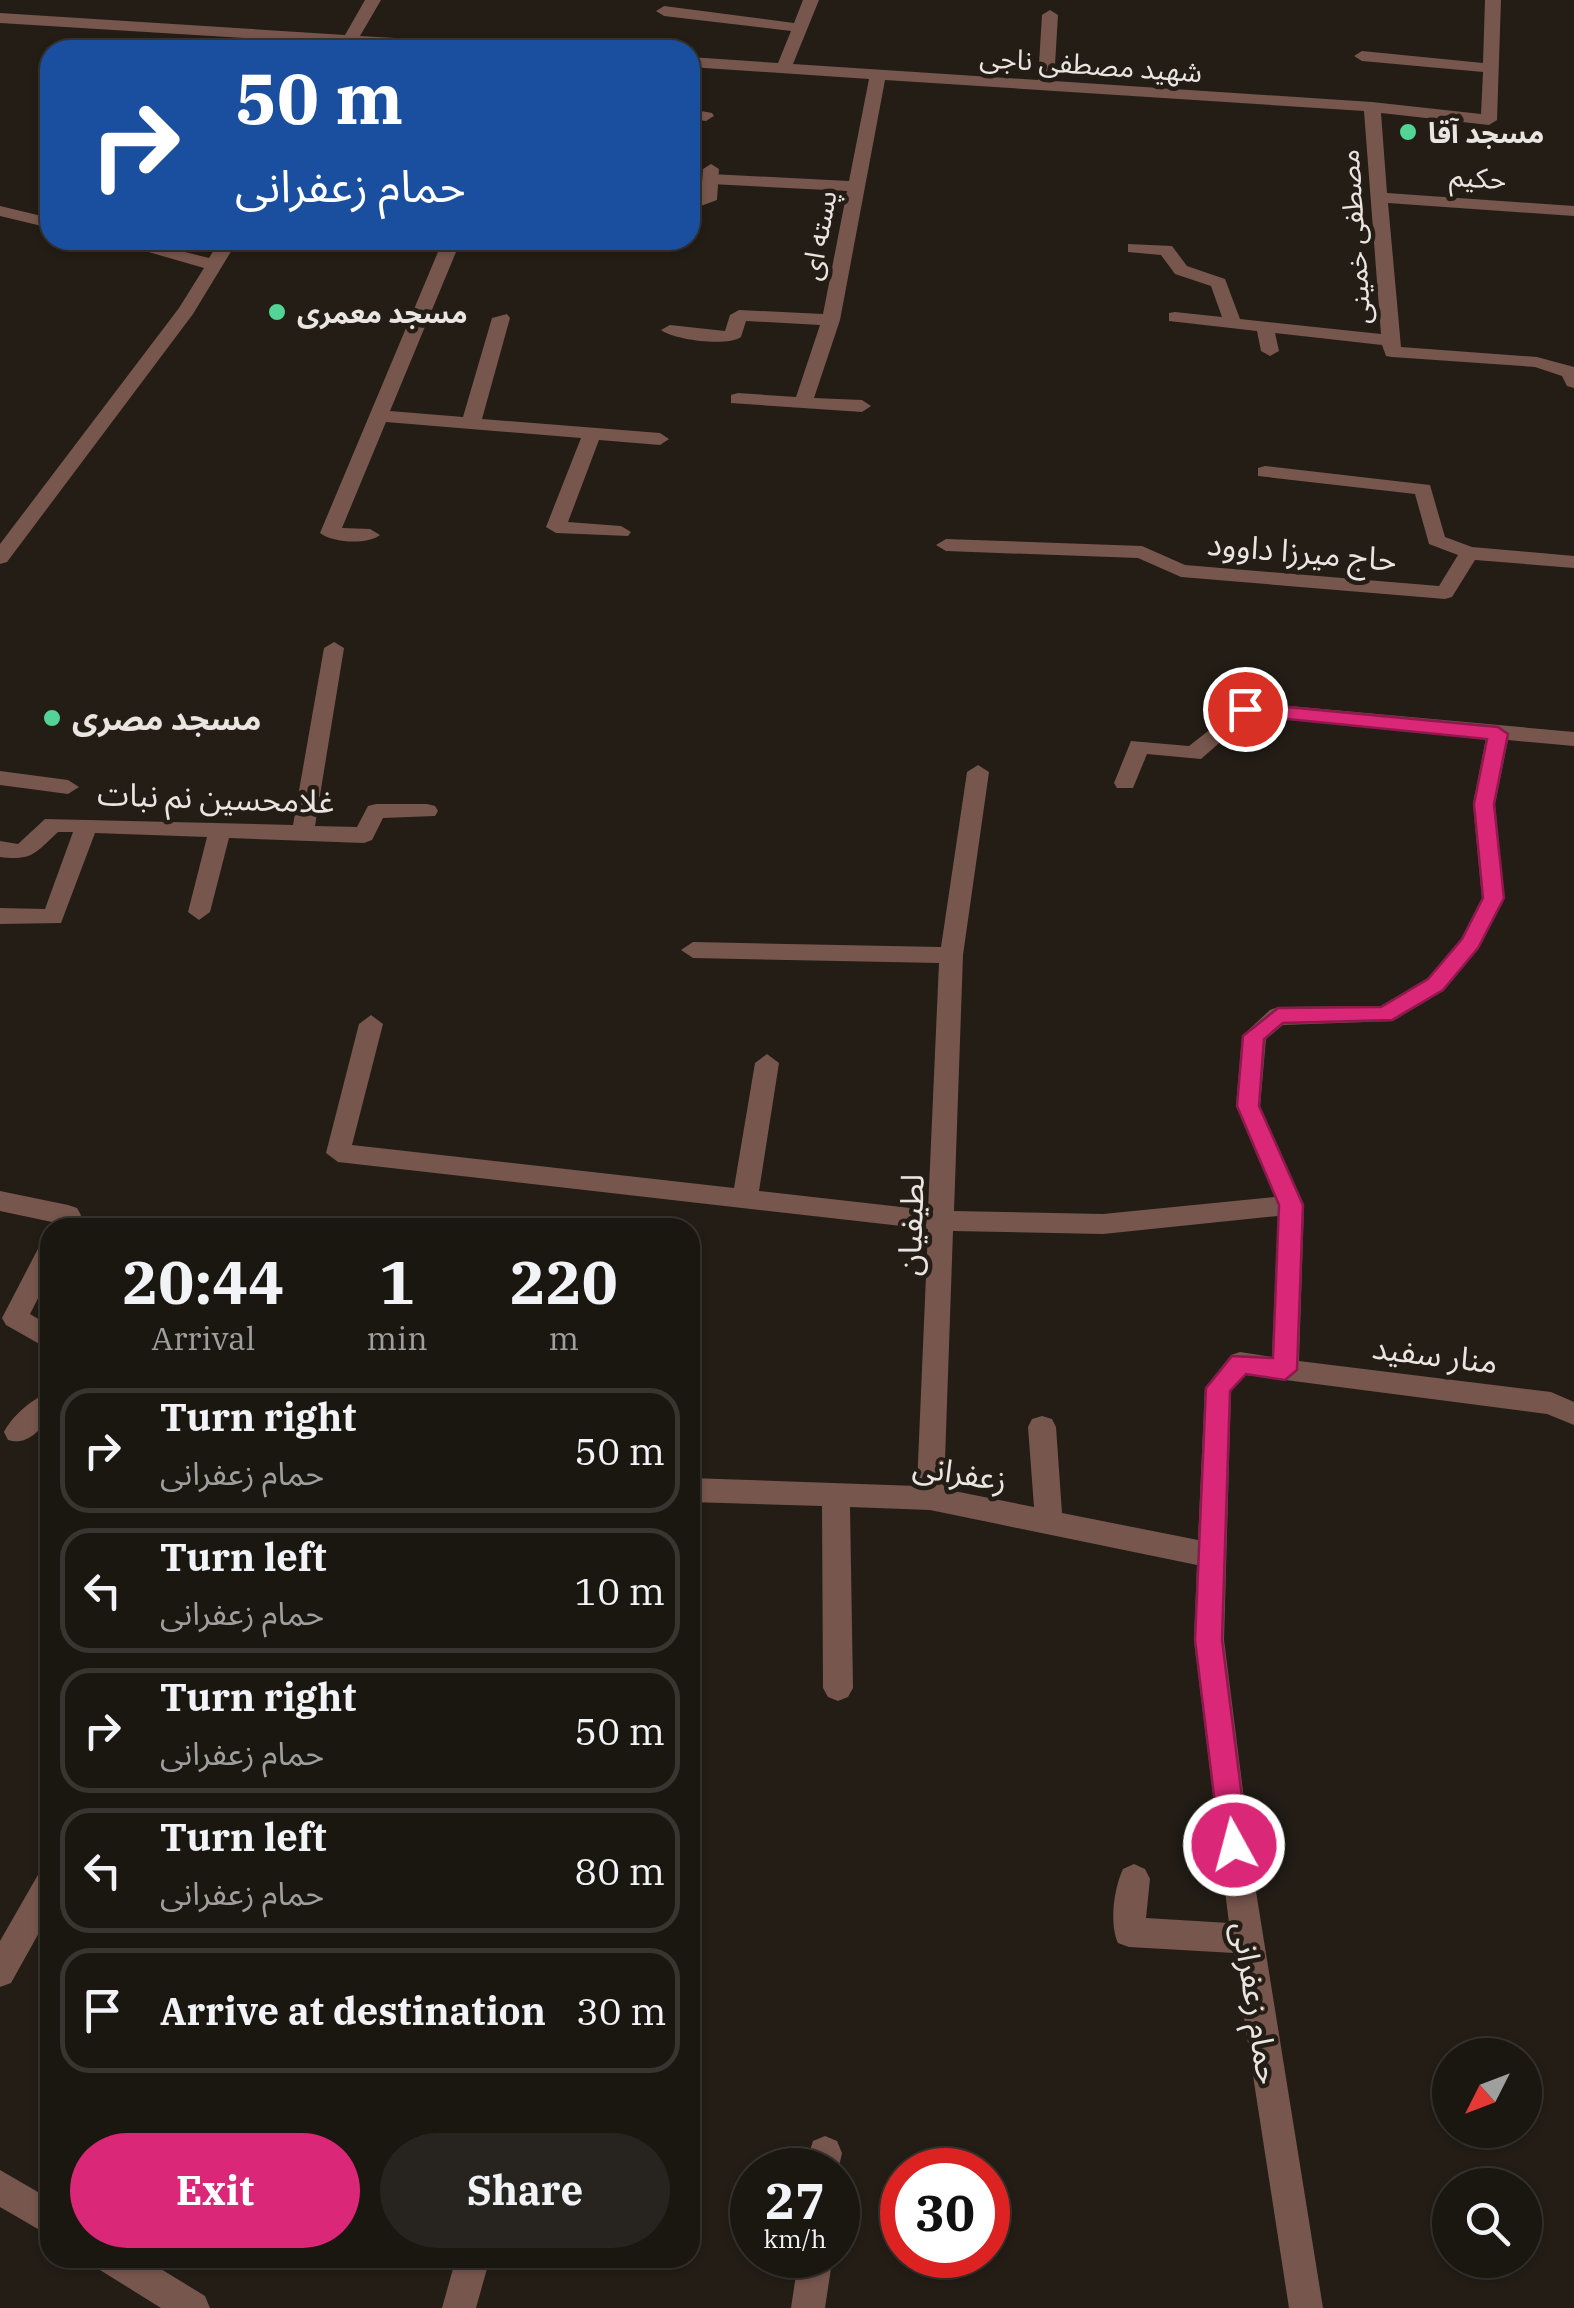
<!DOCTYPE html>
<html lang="en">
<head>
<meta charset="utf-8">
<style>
  :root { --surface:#1a1610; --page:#27231e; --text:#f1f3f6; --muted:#9f9f9f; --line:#383530; --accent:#db2777 }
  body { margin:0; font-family:"IBM Plex Serif","Noto Sans Arabic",serif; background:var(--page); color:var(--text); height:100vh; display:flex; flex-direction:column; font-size:38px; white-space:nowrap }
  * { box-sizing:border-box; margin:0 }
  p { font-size:32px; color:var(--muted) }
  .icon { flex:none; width:55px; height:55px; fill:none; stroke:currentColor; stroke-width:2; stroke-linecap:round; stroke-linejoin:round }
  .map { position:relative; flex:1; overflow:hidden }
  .details { position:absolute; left:40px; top:1218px; width:660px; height:1050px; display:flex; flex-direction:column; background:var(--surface); border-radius:30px; box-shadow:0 2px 8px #0004,0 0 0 2px var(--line) }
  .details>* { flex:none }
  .hud { position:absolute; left:40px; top:40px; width:660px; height:210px; border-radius:30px; box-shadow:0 2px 8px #0004,0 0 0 2px var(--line); background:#1a4fa0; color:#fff; overflow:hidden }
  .needle { width:65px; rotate:228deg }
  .fabs { position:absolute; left:1432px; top:2038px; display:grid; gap:20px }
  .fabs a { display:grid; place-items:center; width:110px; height:110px; border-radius:50%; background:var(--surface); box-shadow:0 2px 8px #0004,0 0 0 2px var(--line); font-size:50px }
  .speed { position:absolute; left:730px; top:2148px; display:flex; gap:20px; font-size:50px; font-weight:700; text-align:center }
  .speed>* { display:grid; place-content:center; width:130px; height:130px; border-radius:50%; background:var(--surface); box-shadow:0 2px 8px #0004,0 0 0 2px var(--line); line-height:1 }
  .speed small { font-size:25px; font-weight:400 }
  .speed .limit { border:15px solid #d22; background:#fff; color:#111 }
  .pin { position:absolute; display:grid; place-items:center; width:85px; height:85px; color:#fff; margin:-42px; border:5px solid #fff; border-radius:50%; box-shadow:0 2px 10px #0007 }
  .me { position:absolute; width:110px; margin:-55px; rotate:353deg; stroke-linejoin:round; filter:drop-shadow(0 0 8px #0008) }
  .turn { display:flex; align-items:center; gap:35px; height:210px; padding:0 30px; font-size:45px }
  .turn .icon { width:130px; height:130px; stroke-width:2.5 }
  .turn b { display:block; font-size:70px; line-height:85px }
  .eta { display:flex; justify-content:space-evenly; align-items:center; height:170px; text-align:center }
  .eta b { font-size:60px; font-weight:700; line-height:70px }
  .action { display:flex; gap:20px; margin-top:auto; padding:20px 30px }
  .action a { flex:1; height:115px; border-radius:60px; background:var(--accent); color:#fff; font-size:40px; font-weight:700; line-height:115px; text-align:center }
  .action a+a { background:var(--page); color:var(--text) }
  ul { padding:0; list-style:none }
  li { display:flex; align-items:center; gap:30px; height:125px; margin:0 20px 15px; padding:0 10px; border:5px solid var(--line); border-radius:30px }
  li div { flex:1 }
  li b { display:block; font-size:38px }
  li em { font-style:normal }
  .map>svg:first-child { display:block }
</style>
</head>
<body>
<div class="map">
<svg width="1574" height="2308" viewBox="0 0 1574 2308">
  <rect width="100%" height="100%" fill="#231d16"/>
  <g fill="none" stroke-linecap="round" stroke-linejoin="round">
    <path fill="#77564d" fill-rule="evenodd" d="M711 164 719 169 717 200 690 210V200L701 197 703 169Z"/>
    <path fill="#77564d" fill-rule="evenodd" d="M365 0H381L360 36 517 45 525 50 354 45 351 50H339V44L0 23V13L345 35Z
      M803 0H819L793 64 1038 80 1042 15 1050 10 1058 15 1054 81 1372 102 1481 114 1483 72 1362 61 1354 56 1362 51 1483 63 1485 0H1501L1497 120 1489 125 1381 113 1387 193 1574 206V216L1388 203 1401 347 1537 357 1574 367V388L1567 386 1562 376 1535 367 1392 357 1386 356 1382 345 1275 333 1279 351 1270 356 1261 351 1257 331 1169 321V313L1175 312 1222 317 1211 286 1175 274 1161 255 1128 252V244L1172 246 1187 266 1225 279 1240 319 1381 334 1364 111 885 80 840 320 814 398 862 400 871 406 862 412 731 403V395L738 393 796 397 820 325 746 321 741 337C727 347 675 340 661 330L670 325 725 331 730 315 739 310 823 314 847 191 711 184 703 179 711 174 849 181 869 79 690 67V57L778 63 791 31 664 16 656 11 664 6 794 23Z
      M690 109 712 113 714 116 706 121 690 119Z
      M0 206 50 218V228L0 216Z
      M107 240H137L209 258 220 240H238L193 314 7 562 0 564V544L179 308 204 268Z
      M443 240H461L390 411 463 417 492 318 507 314 510 318 482 419 660 433 669 439 660 445 599 440 568 522 621 526 631 532 628 536 556 533 546 527 581 438 386 422 342 528 370 529 380 535C367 545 333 543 320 533Z
      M1265 466 1430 485 1445 537 1472 547 1574 556V568L1475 560 1452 597 1445 599 1181 577 1138 558 946 551 936 545 946 539 1142 546 1185 565 1439 586 1458 555 1429 544 1415 494 1258 476V468Z
      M334 642 344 648 315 826 357 827 368 806 376 804H427L435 806 438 811 435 816 383 818 372 840 364 843 229 838 210 912 199 920 188 912 207 837 95 833 61 923 0 924V908L45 909 73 832H58C35 853 33 861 0 857V841L18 844 45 819 293 825 324 648Z
      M1245 702 1574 732V746L1508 740 1495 804 1504 898 1478 949 1444 990 1393 1021 1283 1025 1266 1039 1260 1106 1304 1205 1299 1361 1551 1392 1574 1402V1425L1547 1414 1246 1375 1231 1391 1224 1640 1254 1879 1323 2308H1289L1234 1953 1129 1947 1118 1943C1109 1923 1114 1888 1123 1869L1134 1864 1145 1869 1150 1879 1146 1918 1229 1923 1194 1640 1197 1565 930 1510 850 1507 853 1688 848 1697 838 1701 828 1697 823 1688 822 1506 690 1502V1478L917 1486 928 1229 338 1162 326 1153 359 1024 371 1015 383 1024 352 1145 734 1188 755 1063 767 1054 779 1063 759 1191 928 1210 939 963 693 958 681 950 693 942 941 947 967 772 978 765 989 772 963 955 954 1211 1103 1214 1275 1197 1236 1106 1242 1036 1270 1010 1278 1007 1381 1006 1428 978 1461 939 1482 898 1473 804 1486 738 1250 716 1201 759 1147 754 1133 788H1117L1114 783 1131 741 1189 746ZM1278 1216 1272 1357 1240 1352 1231 1355 1205 1388 1198 1540 1062 1513 1056 1427 1052 1419 1042 1416 1032 1419 1028 1427 1034 1507 944 1489 953 1231 1103 1234Z
      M0 771 68 780 79 787 68 794 0 785Z
      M0 1191 68 1205 77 1208 81 1215 75 1228 50 1230 52 1222 0 1211Z
      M50 1240V1275L30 1314 50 1326V1350L6 1325 2 1318 41 1243Z
      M50 1392V1420C37 1431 27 1446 8 1440L4 1432C12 1416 33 1398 50 1392Z
      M50 1868V1913L11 1983 0 1987V1941L39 1873Z
      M825 2136 837 2141 842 2153 838 2171 804 2170 813 2141Z
      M0 2170 50 2199V2236L0 2207Z
      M799 2255H833L825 2308H791Z
      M95 2258H143L205 2296 210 2308H161L100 2270Z
      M456 2258H490L476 2308H442Z"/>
  </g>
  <path fill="#db2777" stroke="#8e194d" stroke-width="2.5" d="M1245 703 1498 727 1508 734 1494 804 1504 898 1478 948 1443 990 1392 1020 1283 1023 1264 1039 1259 1106 1303 1205 1297 1370 1285 1380 1246 1374 1230 1391 1222 1640 1248 1845 1244 1854 1234 1858 1224 1854 1220 1845 1195 1640 1206 1388 1232 1356 1273 1358 1279 1205 1237 1106 1243 1036 1278 1008 1381 1007 1428 979 1462 939 1483 898 1474 804 1487 739 1238 714 1236 709Z"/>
  <g fill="#53d396" stroke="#231d16" stroke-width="4">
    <circle cx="1408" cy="132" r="10"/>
    <circle cx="277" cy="312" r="10"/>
    <circle cx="52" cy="718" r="10"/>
  </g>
  <g text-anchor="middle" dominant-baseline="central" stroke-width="9" stroke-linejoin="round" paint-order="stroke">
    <g font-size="28" fill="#eae5e1" stroke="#231d16">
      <text transform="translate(1091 64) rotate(4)">شهید مصطفی ناجی</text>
      <text transform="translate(1478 177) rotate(4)">حکیم</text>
      <text transform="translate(818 235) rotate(-79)">پسته ای</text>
      <text transform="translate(1354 237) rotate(-94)">مصطفی خمینی</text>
    </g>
    <g font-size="28" font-weight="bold" fill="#eae5e1" stroke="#231d16" text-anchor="start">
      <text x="1428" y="132">مسجد آقا</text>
      <text x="297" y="312">مسجد معمری</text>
    </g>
    <g font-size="32" fill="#eae5e1" stroke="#231d16">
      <text transform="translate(1302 551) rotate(5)">حاج میرزا داوود</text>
      <text transform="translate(216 797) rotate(2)">غلامحسین نم نبات</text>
      <text transform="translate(910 1225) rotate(-88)">لطیفیان</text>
      <text transform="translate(1435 1354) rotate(7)">منار سفید</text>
      <text transform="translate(960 1472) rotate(9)">زعفرانی</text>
      <text transform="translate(1257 2003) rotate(81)">حمام زعفرانی</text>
    </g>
    <g font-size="32" font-weight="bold" fill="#eae5e1" stroke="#231d16" text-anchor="start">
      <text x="72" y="718">مسجد مصری</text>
    </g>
  </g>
</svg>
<div class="fabs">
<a><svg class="needle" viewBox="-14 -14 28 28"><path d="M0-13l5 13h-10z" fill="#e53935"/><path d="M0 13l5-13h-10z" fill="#9f9f9f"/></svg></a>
<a><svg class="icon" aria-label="search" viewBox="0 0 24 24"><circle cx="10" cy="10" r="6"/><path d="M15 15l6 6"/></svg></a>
</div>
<div class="speed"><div>27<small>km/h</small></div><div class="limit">30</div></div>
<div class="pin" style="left:1245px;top:709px;background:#d93025"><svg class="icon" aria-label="arrive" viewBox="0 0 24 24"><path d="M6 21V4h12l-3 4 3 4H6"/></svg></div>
<svg class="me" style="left:1234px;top:1845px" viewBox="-20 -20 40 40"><circle r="17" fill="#db2777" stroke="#fff" stroke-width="3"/><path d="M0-11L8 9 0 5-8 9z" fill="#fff"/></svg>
<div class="hud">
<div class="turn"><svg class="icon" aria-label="right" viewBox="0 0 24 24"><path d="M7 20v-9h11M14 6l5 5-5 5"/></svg><div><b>50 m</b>حمام زعفرانی</div></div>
</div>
<section class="details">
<div class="eta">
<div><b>20:44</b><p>Arrival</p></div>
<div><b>1</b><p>min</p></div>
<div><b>220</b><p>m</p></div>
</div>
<ul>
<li><svg class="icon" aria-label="right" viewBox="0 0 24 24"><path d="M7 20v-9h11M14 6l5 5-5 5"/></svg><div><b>Turn right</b><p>حمام زعفرانی</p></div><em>50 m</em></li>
<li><svg class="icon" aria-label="left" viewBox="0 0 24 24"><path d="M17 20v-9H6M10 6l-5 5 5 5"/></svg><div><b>Turn left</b><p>حمام زعفرانی</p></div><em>10 m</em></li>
<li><svg class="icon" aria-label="right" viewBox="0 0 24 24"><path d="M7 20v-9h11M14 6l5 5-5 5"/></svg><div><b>Turn right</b><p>حمام زعفرانی</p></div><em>50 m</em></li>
<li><svg class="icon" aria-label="left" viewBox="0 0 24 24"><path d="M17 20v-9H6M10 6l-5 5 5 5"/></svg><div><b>Turn left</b><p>حمام زعفرانی</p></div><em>80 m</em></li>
<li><svg class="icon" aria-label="arrive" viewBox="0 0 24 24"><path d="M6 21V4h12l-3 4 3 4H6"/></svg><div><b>Arrive at destination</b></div><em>30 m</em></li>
</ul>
<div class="action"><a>Exit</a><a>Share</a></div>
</section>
</div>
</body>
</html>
